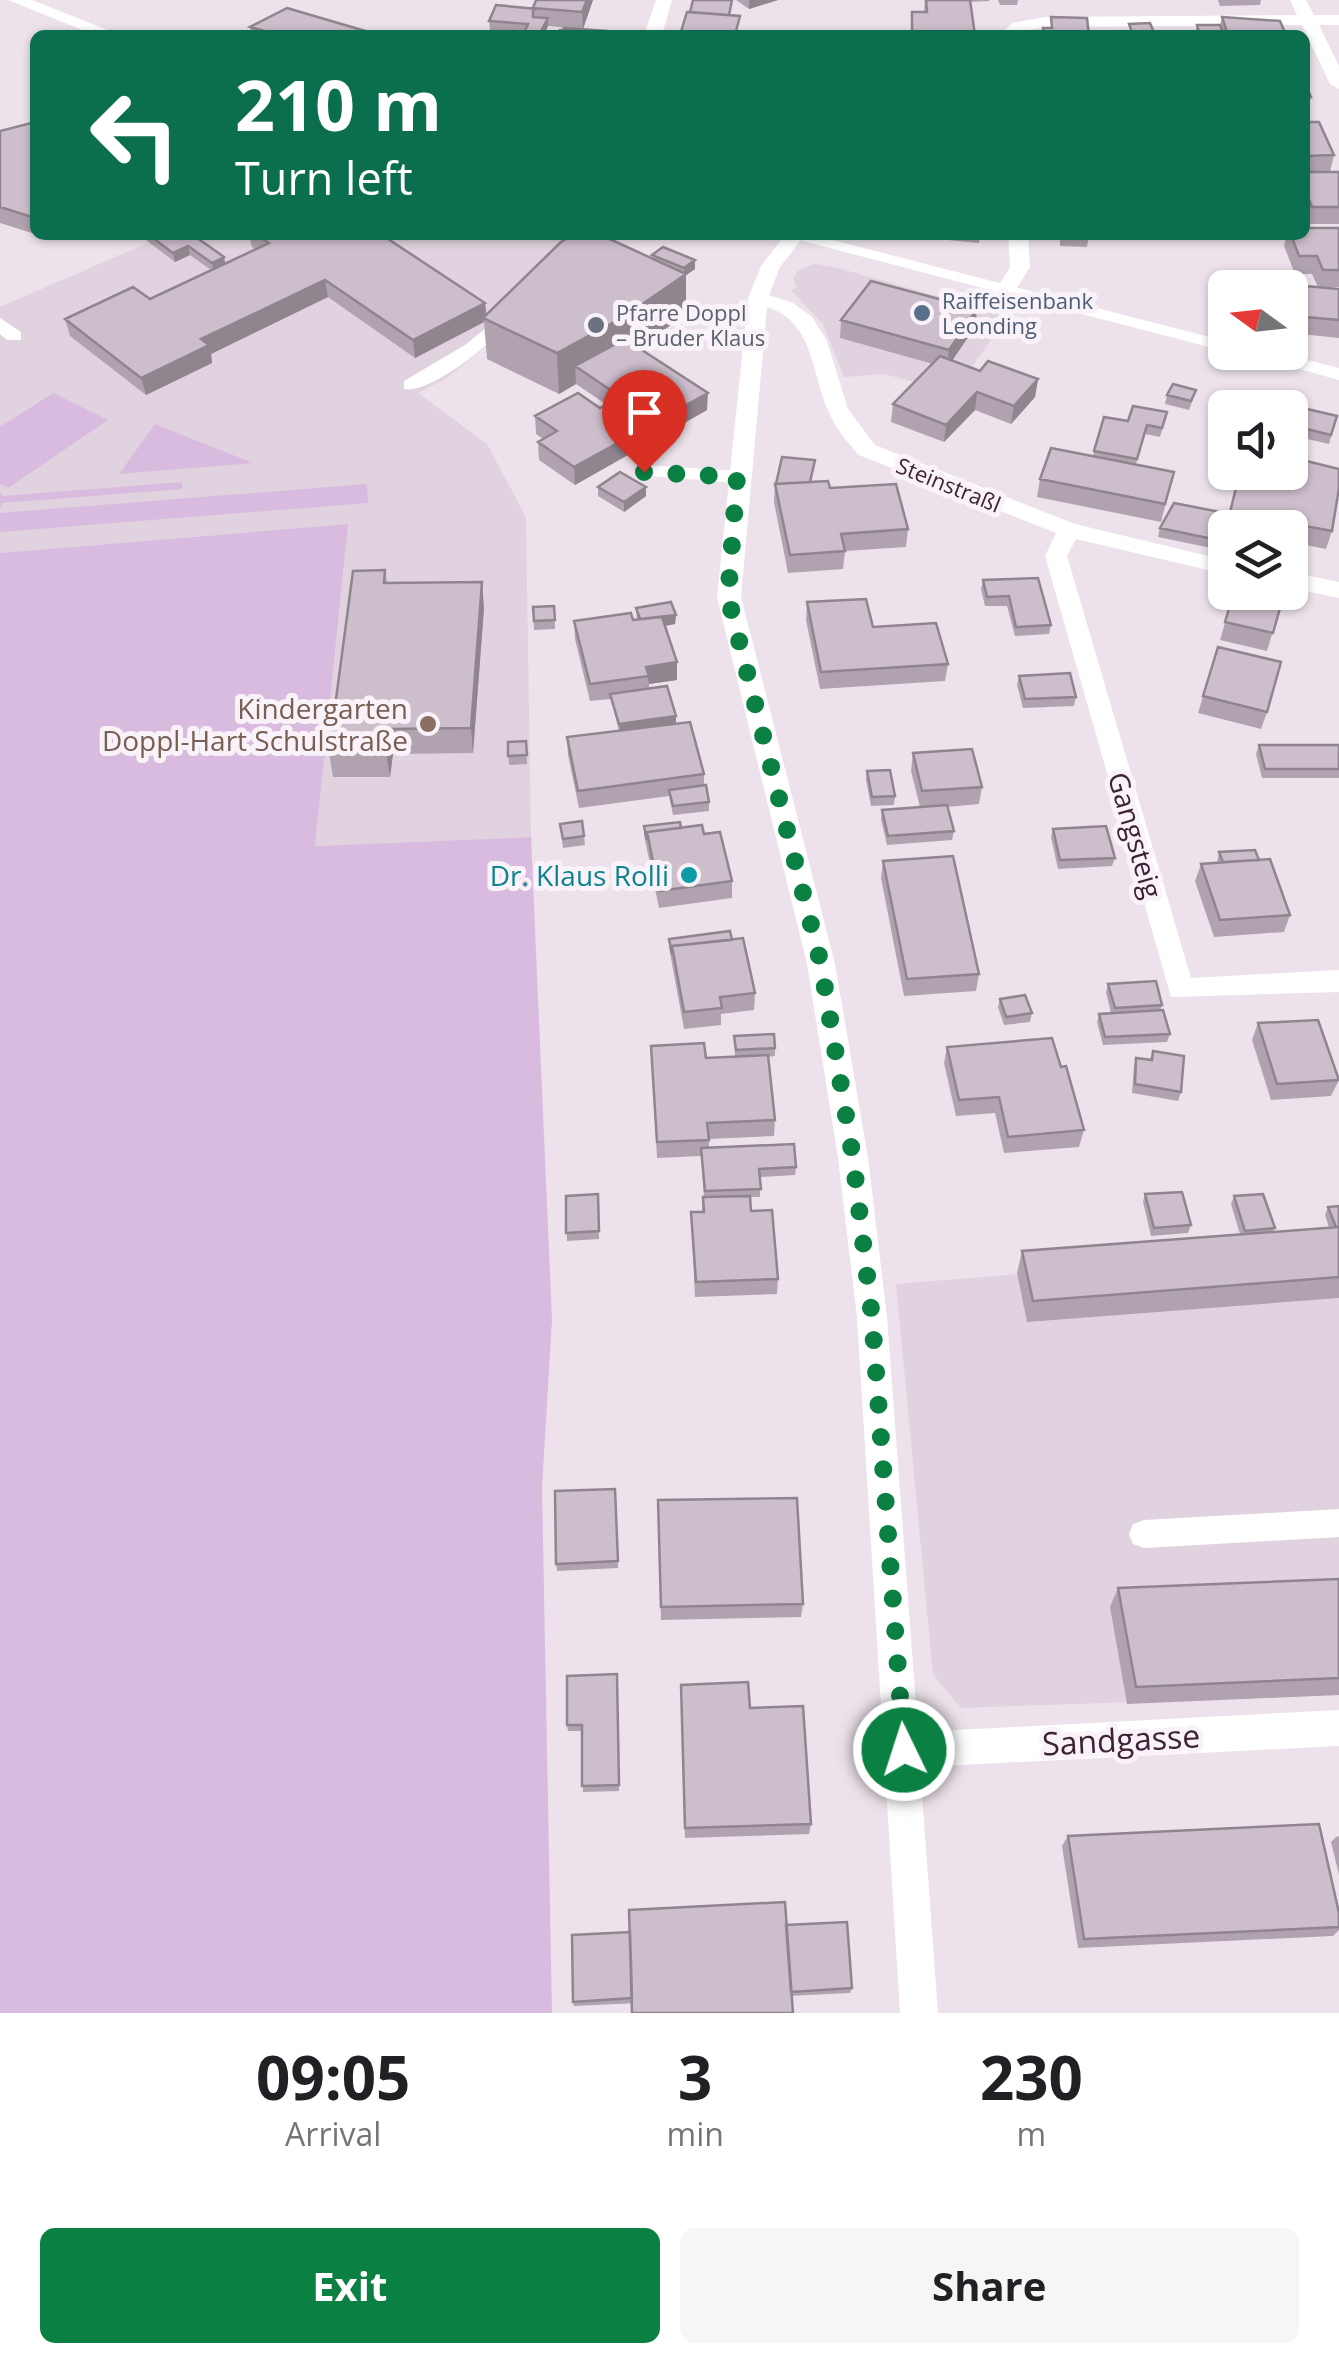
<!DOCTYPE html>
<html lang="en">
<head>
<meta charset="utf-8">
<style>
  :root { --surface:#fff; --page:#f6f6f6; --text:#202124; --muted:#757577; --accent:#0b8043 }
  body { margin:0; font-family:"Open Sans",sans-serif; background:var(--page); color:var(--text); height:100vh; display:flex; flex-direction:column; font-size:38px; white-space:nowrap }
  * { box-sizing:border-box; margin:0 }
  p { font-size:32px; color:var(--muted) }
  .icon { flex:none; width:55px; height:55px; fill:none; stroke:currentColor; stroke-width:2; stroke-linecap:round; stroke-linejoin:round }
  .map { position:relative; height:2013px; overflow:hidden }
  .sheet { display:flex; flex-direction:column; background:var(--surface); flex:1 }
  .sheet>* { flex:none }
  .guide { position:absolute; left:30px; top:30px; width:1280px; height:210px; border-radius:15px; box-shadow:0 2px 8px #0004; background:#0b6e4f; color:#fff; overflow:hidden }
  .needle { width:65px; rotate:285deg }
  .tools { position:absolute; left:1208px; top:270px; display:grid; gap:20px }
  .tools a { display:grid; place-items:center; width:100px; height:100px; border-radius:15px; background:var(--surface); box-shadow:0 2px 8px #0004; font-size:50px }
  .pin { position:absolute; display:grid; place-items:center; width:85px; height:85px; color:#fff; margin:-102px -42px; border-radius:50% 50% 50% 0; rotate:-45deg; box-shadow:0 0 10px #0007 }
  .pin .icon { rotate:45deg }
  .me { position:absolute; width:110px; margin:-55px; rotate:356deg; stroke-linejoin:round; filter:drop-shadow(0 0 8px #0008) }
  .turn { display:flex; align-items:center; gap:35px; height:210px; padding:0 40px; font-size:45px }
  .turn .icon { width:130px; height:130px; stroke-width:2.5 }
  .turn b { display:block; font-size:70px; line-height:85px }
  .eta { display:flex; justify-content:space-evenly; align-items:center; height:170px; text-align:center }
  .eta b { font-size:60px; font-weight:700; line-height:70px }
  .button { display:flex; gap:20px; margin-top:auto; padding:20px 40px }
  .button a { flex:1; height:115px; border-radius:15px; background:var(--accent); color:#fff; font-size:40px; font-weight:700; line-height:115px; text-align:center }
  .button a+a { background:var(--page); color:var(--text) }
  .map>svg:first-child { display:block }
</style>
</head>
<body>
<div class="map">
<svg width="1339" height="2013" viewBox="0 0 1339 2013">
  <rect width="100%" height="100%" fill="#ede2eb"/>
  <path fill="#e0d3df" d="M166 235H594L499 336 445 379 418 393 487 444 526 517 531 837 315 846 347 524 0 553V307Z
    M814 264 838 268 1008 316 963 379 923 384 883 374 844 377 823 324 791 290 797 288 793 278 798 271Z
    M1339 1248V1695L961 1708 933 1675 896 1284Z"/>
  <path fill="#d8bbde" d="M53 393 108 420 8 488 0 484V427Z
    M155 424 253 463 119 474Z
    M182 482V489L2 503 0 508V492L3 496Z
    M367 484 368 503 0 532V513Z
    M348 524 315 846 531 837 552 1320 542 1487 552 2013H0V553Z"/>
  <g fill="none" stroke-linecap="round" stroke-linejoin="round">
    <path fill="#fff" fill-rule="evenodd" d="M507 311 516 316C498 338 433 394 404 389V381L465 345Z
      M0 318 21 332V340H7L0 334Z
      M644 465 737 471 747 477 737 483 637 475V467Z
      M1339 1509V1537L1144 1548 1133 1544 1129 1534 1133 1524 1144 1520Z"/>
    <path fill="#fff" fill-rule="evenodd" d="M656 0H672L662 35H644Z
      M1290 0H1306L1314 15H1339V25H1319L1339 66V89L1330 84 1302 25 1046 27 1000 35 1012 23 1046 17 1297 15Z
      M785 235 804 236 780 267 769 295 793 303 812 317 827 341 848 409 875 445 1075 524 1225 560V574L1076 539 1067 556 1191 978 1339 970V992L1171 997 1045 556 1056 533 859 455C846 441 835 428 828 410 811 372 814 322 767 307L741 597 835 964 868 1158 887 1317 918 1732 1339 1710V1746L920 1767 938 2013H900L857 1317 838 1158 807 964 717 597 748 298 761 266Z
      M1008 235H1028L1030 267 1012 296 1005 298 995 292 1010 267Z
      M1290 572 1339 582V598L1290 588Z"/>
    <path fill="#fff" fill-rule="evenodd" d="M8 0H32L120 35H95Z
      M780 235H813L1225 341 1228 352Z
      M1237 352H1275L1339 368V380Z"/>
  </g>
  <path fill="#b0a3af" d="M593 0 583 29 548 26 545 33 558 34 611 32V35H523L524 32 490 30 489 21 533 8Z
    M736 0H778L749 9Z
    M925 0H989V1L970 2 975 35H911L912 12H924Z
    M998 0H1018L1017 5H1000Z
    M1218 0H1261L1260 5 1220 6Z
    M1222 17 1286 35H1195L1197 25H1220Z
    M250 27 379 35H251Z
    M1305 83 1311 97 1307 114H1305Z
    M35 122V234L0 223V131Z
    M1305 122 1334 155 1330 172H1339V224H1308L1305 218Z
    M1339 228V287H1319L1339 289V338L1301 334 1300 304 1305 286 1318 287 1312 274H1295L1284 246 1287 235H1305Z
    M145 235H193L225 264 255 250 252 247 249 235H382L485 303 486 315 652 258V255L695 269 686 275V314L639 348 707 410 575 485 539 460 538 442 543 439 536 434 535 416 600 408 607 405 576 384 559 394 487 359 484 322 415 358 328 297 211 354 212 363 146 395 70 336 65 319 150 299 211 270 190 255 175 262 146 240Z
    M927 235H980L979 243 927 238Z
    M1060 235H1089L1087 247 1060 246Z
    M977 309 975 327 952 361 980 371 1038 379 1035 397 1011 424 975 410 944 442 891 422 893 404 933 364 840 338 841 320Z
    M1196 390 1189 410 1165 404 1167 395Z
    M1290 408 1337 416 1329 444 1290 435Z
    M1167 412 1160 437 1145 434 1136 464 1174 472 1161 522 1037 497 1040 479 1093 456 1104 417 1128 421Z
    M1290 436 1298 438 1292 458 1332 531 1326 549 1290 542V528H1226L1239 472H1290Z
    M815 460 811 482 830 488 908 529 906 547 845 551 843 569 788 573 774 502 775 484Z
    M598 487H646V496L624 512 598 496Z
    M1220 512 1211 548 1158 537 1160 528Z
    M385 570 387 583 484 608 473 753 393 754 390 777H333L329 752Z
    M983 580 1051 625 1049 634 1015 636 1007 606H985L981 589Z
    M1234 592 1284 594 1267 651 1220 640Z
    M807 602 873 627 948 664 945 681 820 689 806 620Z
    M554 606 555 629 534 630 533 607Z
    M636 608 676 615 675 624 665 626 677 680 649 684V689L676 724 704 774V785L709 802V811L673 815 669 796 579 808 568 755 567 737 619 731 611 699 590 701 575 639 574 621 637 620Z
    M1218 647 1267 712 1261 729 1198 713Z
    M1019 676 1076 697 1074 706 1023 708 1017 685Z
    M526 741 527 764 509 765 508 742Z
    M1259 745H1339V778H1262L1256 754Z
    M913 753 982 787 979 804 947 807 954 831 952 840 887 845 881 819 882 810 920 807 911 771Z
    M867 771 895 796 894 805 871 806 866 780Z
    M560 824 584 836 585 845 563 848Z
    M644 826 681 828 704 834 732 881V898L659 908 644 835Z
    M1053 829 1115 858 1112 866 1058 869 1051 837Z
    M1219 852 1259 860 1290 915 1284 932 1214 937 1195 881 1201 864 1217 863Z
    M883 861 979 974 976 991 904 996 881 878Z
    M669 939H732L755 993 754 1010 721 1014V1025L684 1029 669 947Z
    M1108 984 1162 1005 1160 1011 1170 1034 1167 1042 1103 1045 1097 1022 1099 1014 1111 1013 1106 992Z
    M1000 999 1032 1013 1030 1022 1004 1025 998 1007Z
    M1258 1023 1339 1080 1331 1096 1271 1100 1252 1040Z
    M734 1036 775 1048V1056L768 1057 775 1120 774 1136 709 1139V1148L796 1167 795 1175 760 1177V1197H750L751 1211 778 1279 777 1294 695 1297 691 1212H702L703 1197H704L701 1156 657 1158 651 1046 706 1058 735 1056Z
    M947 1047 1061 1067 1084 1130 1079 1147 1004 1153 995 1113 956 1116 944 1063Z
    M1153 1051 1181 1092 1178 1101 1132 1093 1134 1066 1136 1058 1150 1059Z
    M598 1194 599 1239 567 1241 566 1196Z
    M1145 1194 1191 1225 1188 1233 1151 1236 1143 1202Z
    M1234 1196 1275 1228 1273 1232 1329 1227 1325 1215 1328 1207 1339 1206V1298L1027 1322 1017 1273 1022 1251 1240 1234 1231 1204Z
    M615 1489 618 1568 557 1571 556 1564Z
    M658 1500 803 1604 801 1617 661 1620Z
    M1339 1579V1695L1127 1704 1110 1607 1118 1588Z
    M617 1674 619 1791 583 1792 582 1731H568L567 1725Z
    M681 1685 750 1708 811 1824 809 1834 685 1838Z
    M1068 1836 1339 1913V1930L1333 1936 1078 1948 1062 1846Z
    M1339 1836V1875L1331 1842 1336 1837Z
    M786 1925 852 1988 850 1993 574 2006 573 2002Z"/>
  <path fill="#90858f" d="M587 0H593L583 29 582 12Z
    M749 0H778L749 9Z
    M548 18V26L544 35H540Z
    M188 246 190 255 175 262 173 253Z
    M224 257 226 266 214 272 212 263Z
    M695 260V269L686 275V314L626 357 575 366 576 384 559 394 557 353 684 275V268Z
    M325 280 328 297 211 354 212 363 146 395 141 378 201 339Z
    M485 303 487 320 483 318 484 322 415 358 413 340Z
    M977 309 975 327 947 368 949 350Z
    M1038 379 1035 397 1011 424 1014 406Z
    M977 392 975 410 944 442 946 425Z
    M708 393 707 410 575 485 574 467Z
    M646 487V496L624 512V502Z
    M482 582 484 608 473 753 471 728Z
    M676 615 675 624 640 630V620Z
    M677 662V680L649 684 646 667Z
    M676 716V725L620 733 619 724Z
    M389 729 393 754 390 777 386 752Z"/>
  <path fill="#cdbecc" stroke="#90858f" stroke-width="2.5" d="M536 0H587L582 12 533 8Z
    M693 0H732L729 15 690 12Z
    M926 0H970L975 35 912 33V12H927Z
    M496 5 537 9 533 8V17L548 18 540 33 530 32 529 35H523L528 24 489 21Z
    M287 8 379 35H278L250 27Z
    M687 12 740 16 735 35H680Z
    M1051 17 1087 18 1089 35H1044L1043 28H1052Z
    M1222 17 1280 21 1286 35H1228Z
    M1150 23 1155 35H1133L1129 24Z
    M1197 25H1220L1224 35H1200Z
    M564 28 608 31 563 30Z
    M560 30 611 32 610 35H529L530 32 558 34Z
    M1305 83 1311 97H1305Z
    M35 122V218L0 207V131Z
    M1305 122H1319L1334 155 1305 156Z
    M1305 172H1339V207H1312L1305 189Z
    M1305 228H1339V270H1323L1317 256H1299L1291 235H1305Z
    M149 235H193L224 257 212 263 188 246 173 253Z
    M257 235H382L485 303 413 340 325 280 201 339 209 345 141 378 65 319 133 287 150 299 269 243Z
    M572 235H601L686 274 625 316 557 353 483 318 561 242Z
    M1061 235H1089V238L1061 237Z
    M663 247 695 260 684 268 652 255Z
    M871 281 977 309 949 350 841 320Z
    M1305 286 1339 289V320L1306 317Z
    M625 339 708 393 574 467 538 442 557 431 535 416 578 393 600 408 621 397 575 366Z
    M940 356 980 371 988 361 1038 379 1014 406 977 392 946 425 893 404Z
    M1173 384 1196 390 1191 401 1167 395Z
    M1286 404 1337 416 1331 435 1290 425V408H1284Z
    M1133 406 1167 412 1162 428 1147 425 1137 459 1094 451 1104 417 1128 421Z
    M1290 436 1298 438 1293 453 1290 452Z
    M1051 448 1174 472 1165 504 1040 479Z
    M782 457 815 460 810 482 776 484Z
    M1290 457 1339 469V488L1332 531 1230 512 1240 472H1290Z
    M620 472 646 487 624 502 598 487Z
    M828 481 830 488 896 484 908 529 841 534 845 551 790 555 775 484Z
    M1174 503 1220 512 1213 539 1160 528Z
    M385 570 384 583 482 582 471 728 389 729 386 752H329L353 571Z
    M1038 578 1051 625 1016 627 1009 596 987 597 983 580Z
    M1234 592H1276L1284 594 1273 633 1225 622Z
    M866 599 873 627 936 623 948 664 821 672 807 602Z
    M671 602 676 615 640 619 636 608Z
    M554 606 555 620 534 621 533 607Z
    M631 613 633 620 662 617 677 662 646 667 649 676 590 684 574 621Z
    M1218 647 1281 662 1267 712 1203 696Z
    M1070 673 1076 697 1025 699 1019 676Z
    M667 686 676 716 619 724 610 694Z
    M690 722 704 774 578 791 567 737Z
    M526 741 527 755 508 756V742Z
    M1259 745H1339V769H1265Z
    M972 749 982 787 922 791 913 753Z
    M890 770 895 796 872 797 867 771Z
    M706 785 709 802 673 806 669 790Z
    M947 805 954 831 888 836 882 810Z
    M582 821 584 836 563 839 560 824Z
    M680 822 681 828 647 832V840L644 826Z
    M702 825 704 834 720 832 732 881 659 891 647 832Z
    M1106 826 1115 858 1060 860 1053 829Z
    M1255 850 1259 860 1223 862 1219 852Z
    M953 856 979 974 907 979 883 861Z
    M1270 859 1290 915 1220 920 1201 864Z
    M730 931 732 940 672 946V954L669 939Z
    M743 938 755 993 720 997 722 1008 684 1012 672 946Z
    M1156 981 1162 1005 1115 1008 1108 984Z
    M1025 995 1032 1013 1006 1017 1000 999Z
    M1163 1010 1170 1034 1105 1037 1099 1014Z
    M1318 1020 1339 1080 1277 1084 1258 1023Z
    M774 1034 775 1048 736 1050 734 1036Z
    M1052 1038 1061 1067 1066 1066 1084 1130 1008 1137 999 1097 959 1100 947 1047Z
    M704 1043 706 1058 768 1055 775 1120 707 1123 709 1140 657 1142 651 1046Z
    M1153 1051 1184 1056 1181 1092 1135 1084 1136 1058 1152 1060Z
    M794 1144 796 1167 759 1169 761 1189 705 1191 701 1148Z
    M1182 1192 1191 1225 1154 1228 1145 1194Z
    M598 1194 599 1231 566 1233V1196Z
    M1263 1194 1275 1228 1245 1231 1234 1196Z
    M750 1196 751 1211 772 1210 778 1279 696 1282 691 1212H704L703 1197Z
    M1339 1206V1227H1336L1328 1207Z
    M1339 1227V1277L1033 1301 1022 1251Z
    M615 1489 618 1561 556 1564 555 1491Z
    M797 1498 803 1604 661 1607 658 1500Z
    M1339 1579V1678L1136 1687 1118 1588Z
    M617 1674 619 1785 582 1786V1725H567V1676Z
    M748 1682 750 1708 803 1706 811 1824 685 1828 681 1685Z
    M1319 1824 1339 1913V1927L1084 1939 1068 1836Z
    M785 1902 793 2013H632L629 1910Z
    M847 1922 852 1988 791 1992 786 1925Z
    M630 1932 632 1998 573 2002 572 1935Z"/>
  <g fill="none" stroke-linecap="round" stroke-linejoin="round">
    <path stroke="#0b8043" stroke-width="18" stroke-dasharray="0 32.4" d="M644 472 737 477 728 597 821 964 853 1158 872 1317 904 1750"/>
  </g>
  <circle fill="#5c6f8a" stroke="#f9f3f9" stroke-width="4" cx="922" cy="313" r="10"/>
  <circle fill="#6b7280" stroke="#f9f3f9" stroke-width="4" cx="596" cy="325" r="10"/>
  <circle fill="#8d6e63" stroke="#f9f3f9" stroke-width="4" cx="428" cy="724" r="10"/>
  <circle fill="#0f9aa8" stroke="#f9f3f9" stroke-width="4" cx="689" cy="875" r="10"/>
  <g text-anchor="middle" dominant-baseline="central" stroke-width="10" stroke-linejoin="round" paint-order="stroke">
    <g font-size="22" fill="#4e5e75" stroke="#f9f3f9" text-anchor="start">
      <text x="942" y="300">Raiffeisenbank<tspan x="942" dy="25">Leonding</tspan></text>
    </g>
    <g font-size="22" fill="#5b616d" stroke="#f9f3f9" text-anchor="start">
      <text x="616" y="312">Pfarre Doppl<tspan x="616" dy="25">– Bruder Klaus</tspan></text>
    </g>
    <g font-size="22" fill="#3e2236" stroke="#f9f3f9">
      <text transform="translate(949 484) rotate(22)">Steinstraßl</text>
    </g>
    <g font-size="28" fill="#785e54" stroke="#f9f3f9" text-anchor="end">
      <text x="408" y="708">Kindergarten<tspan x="408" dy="32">Doppl-Hart Schulstraße</tspan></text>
    </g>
    <g font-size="28" fill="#3e2236" stroke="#f9f3f9">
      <text transform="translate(1136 835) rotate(74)">Gangsteig</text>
    </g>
    <g font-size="28" fill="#0d838f" stroke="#f9f3f9" text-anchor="end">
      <text x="669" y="875">Dr. Klaus Rolli</text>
    </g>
    <g font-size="32" fill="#3e2236" stroke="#f9f3f9">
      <text transform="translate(1121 1739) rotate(-3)">Sandgasse</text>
    </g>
  </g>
</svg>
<div class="tools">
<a><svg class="needle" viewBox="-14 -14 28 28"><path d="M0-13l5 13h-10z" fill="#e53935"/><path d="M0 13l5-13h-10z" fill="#757577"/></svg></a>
<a><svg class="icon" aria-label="sound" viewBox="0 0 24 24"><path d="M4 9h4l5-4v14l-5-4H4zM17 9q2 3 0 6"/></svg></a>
<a><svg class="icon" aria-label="layers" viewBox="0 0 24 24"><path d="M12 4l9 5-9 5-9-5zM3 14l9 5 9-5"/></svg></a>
</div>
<div class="pin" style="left:644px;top:472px;background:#d93025"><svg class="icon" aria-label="arrive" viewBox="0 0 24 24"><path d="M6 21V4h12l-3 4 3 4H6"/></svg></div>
<svg class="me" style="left:904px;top:1750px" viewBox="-20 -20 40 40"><circle r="17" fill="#0b8043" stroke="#fff" stroke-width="3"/><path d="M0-11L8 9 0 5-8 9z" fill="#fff"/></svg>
<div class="guide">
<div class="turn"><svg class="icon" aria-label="left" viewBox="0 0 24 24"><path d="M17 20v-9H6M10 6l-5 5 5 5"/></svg><div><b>210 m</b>Turn left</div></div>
</div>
</div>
<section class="sheet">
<div class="eta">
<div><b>09:05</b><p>Arrival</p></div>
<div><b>3</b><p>min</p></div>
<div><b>230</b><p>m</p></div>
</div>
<div class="button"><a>Exit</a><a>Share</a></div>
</section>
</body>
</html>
